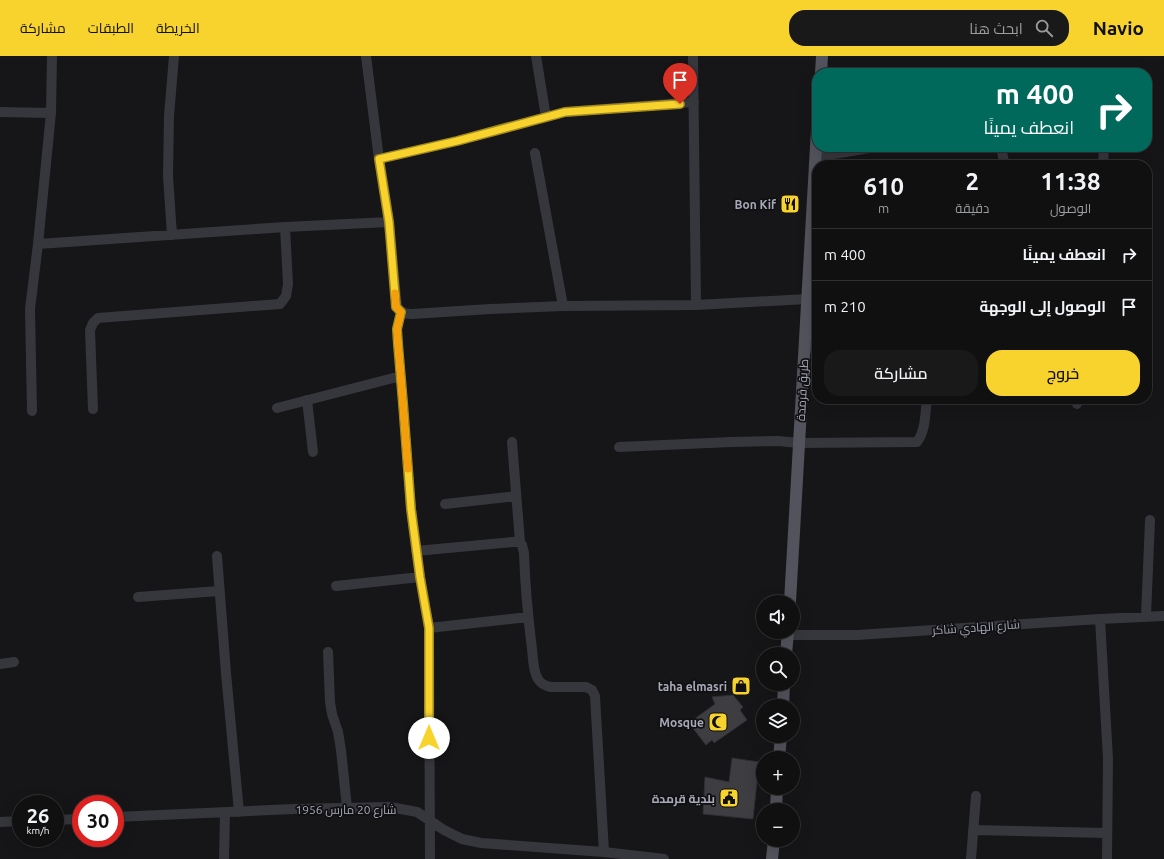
<!DOCTYPE html>
<html lang="ar">
<head>
<meta charset="utf-8">
<style>
  :root { --surface:#101011; --page:#19191a; --text:#f1f3f6; --muted:#9c9d9f; --line:#303031; --accent:#f8d32d }
  body { margin:0; font-family:Ubuntu,Cairo,sans-serif; background:var(--page); color:var(--text); direction:rtl; height:100vh; display:flex; flex-direction:column; font-size:15px; white-space:nowrap }
  * { box-sizing:border-box; margin:0 }
  p { font-size:13px; color:var(--muted) }
  .icon { flex:none; width:22px; height:22px; fill:none; stroke:currentColor; stroke-width:2; stroke-linecap:round; stroke-linejoin:round }
  .map { position:relative; flex:1; overflow:hidden; direction:ltr }
  .drawer { position:absolute; left:812px; top:104px; width:340px; height:244px; display:flex; flex-direction:column; background:var(--surface); border-radius:16px; box-shadow:0 4px 16px #0002,0 0 0 1px var(--line); direction:rtl }
  .drawer>* { flex:none }
  .hud { position:absolute; left:812px; top:12px; width:340px; height:84px; border-radius:16px; box-shadow:0 4px 16px #0002,0 0 0 1px var(--line); direction:rtl; background:#00695c; color:#fff; overflow:hidden }
  .controls { position:absolute; left:756px; top:539px; display:grid; gap:8px }
  .controls a { display:grid; place-items:center; width:44px; height:44px; border-radius:50%; background:var(--surface); box-shadow:0 4px 16px #0002,0 0 0 1px var(--line); font-size:20px }
  .speed { position:absolute; left:12px; top:739px; display:flex; gap:8px; font-size:20px; font-weight:700; text-align:center }
  .speed>* { display:grid; place-content:center; width:52px; height:52px; border-radius:50%; background:var(--surface); box-shadow:0 4px 16px #0002,0 0 0 1px var(--line); line-height:1 }
  .speed small { font-size:10px; font-weight:400 }
  .speed .limit { border:6px solid #d22; background:#fff; color:#111 }
  .pin { position:absolute; display:grid; place-items:center; width:34px; height:34px; color:#fff; margin:-41px -17px; border-radius:50% 50% 50% 0; rotate:-45deg; box-shadow:0 0 4px #0007 }
  .pin .icon { rotate:45deg }
  .me { position:absolute; width:44px; margin:-22px; rotate:0deg; stroke-linejoin:round; filter:drop-shadow(0 0 3px #0008) }
  .turn { display:flex; align-items:center; gap:14px; height:84px; padding:0 12px; font-size:18px }
  .turn .icon { width:52px; height:52px; stroke-width:2.5 }
  .turn b { display:block; font-size:28px; line-height:34px }
  .eta { display:flex; justify-content:space-evenly; align-items:center; height:68px; text-align:center }
  .eta b { font-size:24px; font-weight:600; line-height:28px }
  .action { display:flex; gap:8px; margin-top:auto; padding:8px 12px }
  .action a { flex:1; height:46px; border-radius:16px; background:var(--accent); color:#111; font-size:16px; font-weight:600; line-height:46px; text-align:center }
  .action a+a { background:var(--page); color:var(--text) }
  ul { padding:0; list-style:none }
  li { display:flex; align-items:center; gap:12px; height:52px; padding:0 12px; border-top:1px solid var(--line) }
  li div { flex:1 }
  li b { display:block; font-size:15px }
  li em { font-style:normal }
  header { display:flex; align-items:center; gap:24px; box-sizing:border-box; height:56px; padding:0 20px; background:var(--accent); color:#111 }
  header strong { font-size:19px }
  nav { display:flex; gap:22px; margin-inline-start:auto; font-size:14px }
  .search { width:280px; height:36px; background:var(--page); display:flex; align-items:center; gap:10px; box-sizing:border-box; padding:0 14px; border-radius:16px; color:var(--muted); font-size:15px }
  .map>svg:first-child { display:block }
</style>
</head>
<body>
<header>
<strong>Navio</strong>
<div class="search"><svg class="icon" aria-label="search" viewBox="0 0 24 24"><circle cx="10" cy="10" r="6"/><path d="M15 15l6 6"/></svg>ابحث هنا</div>
<nav><a>الخريطة</a><a>الطبقات</a><a>مشاركة</a></nav>
</header>
<div class="map">
<svg width="1164" height="803" viewBox="0 0 1164 803">
  <rect width="100%" height="100%" fill="#161517"/>
  <path fill="#3d3d42" stroke="#302f34" d="M733 639 743 651 740 654 747 664 714 687 712 684 706 689 689 667 715 648 712 641Z
    M732 702 759 706 753 763 703 758 705 721 729 726Z"/>
  <g fill="none" stroke-linecap="round" stroke-linejoin="round">
    <path stroke="#36363d" stroke-width="10" d="M366 0 379 103 389 166 397 251C402 257 405 258 412 258L490 253 563 250 696 249 807 243
      M536 0 546 61
      M693 0 696 249
      M0 56 51 57
      M1001 91 1004 106 1006 109
      M535 97 563 250
      M815 101 876 91
      M379 103 457 85 565 56 694 46
      M1103 109 1104 91
      M172 179 168 120 169 60 174 0
      M38 188 285 171 389 166
      M401 256 397 273 398 288 403 347 411 453 420 521 429 572 430 803
      M805 291 817 292
      M307 344 313 396
      M1077 348V343
      M277 352 401 320
      M93 353 90 274 93 267 98 262 280 248 286 240 288 228 285 171
      M32 355 30 253 38 188 51 57 52 0
      M512 386 520 486
      M619 391 731 386 778 385 799 387 917 386C926 374 925 357 927 343
      M445 448 516 440
      M416 495 512 486H520L522 489 524 497C525 529 528 561 532 593 533 602 533 616 538 623 541 628 545 630 551 631H586L592 634 595 640 604 796
      M217 500 226 617 239 756
      M336 530 420 521
      M138 541 219 535
      M1146 560 1150 464
      M1100 563 1108 703 1107 803
      M429 572 528 561
      M788 579H857L1100 563 1164 560
      M328 596 330 646 332 658 338 676 341 694 347 752
      M0 608 14 606
      M115 761 293 753 390 751 417 756 444 774 462 783 481 787 604 796 664 803
      M55 764 81 763
      M0 766 21 765
      M973 774 1107 777
      M224 803 225 757
      M971 803 976 740"/>
    <path stroke="#52535c" stroke-width="12" d="M821 17 822 0
      M790 546 817 73
      M786 598 788 576
      M783 650 784 628
      M779 702 781 680
      M776 754 777 732
      M772 803 774 784"/>
  </g>
  <g fill="none" stroke-linecap="round" stroke-linejoin="round">
    <defs>
      <path id="route" d="M429 682V572L420 521 411 453 403 347 398 288 397 273 401 256 396 251 389 166 379 103 457 85 565 56 680 48"/>
    </defs>
    <use href="#route" stroke="#a1891d" stroke-width="10"/>
    <use href="#route" stroke="#f8d32d" stroke-width="7"/>
    <path stroke="#f59e0b" stroke-width="7" d="M395 237 396 251 401 256 397 273 408 413"/>
  </g>
  <defs>
    <symbol id="restaurant-square" viewBox="-11 -11 22 22"><rect x="-9" y="-9" width="18" height="18" rx="4" fill="#f8d32d" stroke="#111012"/><path d="M-5-6h1v4h1v-4h1v4h1v-4h1v5L-1.5 .5V6h-2V.5L-5-1ZM5-6V6H3V1.5H1.5Q1.5-4 5-6Z" fill="#111"/></symbol>
    <symbol id="shop-square" viewBox="-11 -11 22 22"><rect x="-9" y="-9" width="18" height="18" rx="4" fill="#f8d32d" stroke="#111012"/><path d="M-5-2.5h2.3a2.7 3.5 0 0 1 5.4 0H5L5.5 6h-11ZM-1.5-2.5h3a1.5 2.3 0 0 0-3 0Z" fill="#111"/></symbol>
    <symbol id="mosque-square" viewBox="-11 -11 22 22"><rect x="-9" y="-9" width="18" height="18" rx="4" fill="#f8d32d" stroke="#111012"/><path d="M3.5-4.9A6 6 0 1 0 3.5 4.9A5 5 0 1 1 3.5-4.9Z" fill="#111"/></symbol>
    <symbol id="civic-square" viewBox="-11 -11 22 22"><rect x="-9" y="-9" width="18" height="18" rx="4" fill="#f8d32d" stroke="#111012"/><path d="M-.6-6.5H3V-4.5H.6V-3L4-1V1h2V6H-6V1h2V-1L-.6-3ZM-1.2 2.5V6h2.4V2.5Z" fill="#111"/></symbol>
  </defs>
  <g fill-rule="evenodd">
    <use href="#restaurant-square" x="779" y="137" width="22" height="22"/>
    <use href="#shop-square" x="730" y="619" width="22" height="22"/>
    <use href="#mosque-square" x="707" y="655" width="22" height="22"/>
    <use href="#civic-square" x="718" y="731" width="22" height="22"/>
  </g>
  <g text-anchor="middle" dominant-baseline="central" stroke-width="3.5" stroke-linejoin="round" paint-order="stroke">
    <g font-size="12" font-weight="bold" fill="#a7a9b8" stroke="#111012" text-anchor="end">
      <text x="776" y="148">Bon Kif</text>
      <text x="727" y="630">taha elmasri</text>
      <text x="704" y="666">Mosque</text>
      <text x="715" y="742">بلدية قرمدة</text>
    </g>
    <g font-size="12" fill="#a7a9b8" stroke="#111012">
      <text transform="translate(802 334) rotate(-87)">طريق قرمدة</text>
      <text transform="translate(976 571) rotate(-4)">شارع الهادي شاكر</text>
      <text x="346" y="753">شارع 20 مارس 1956</text>
    </g>
  </g>
</svg>
<div class="controls">
<a><svg class="icon" aria-label="sound" viewBox="0 0 24 24"><path d="M4 9h4l5-4v14l-5-4H4zM17 9q2 3 0 6"/></svg></a>
<a><svg class="icon" aria-label="search" viewBox="0 0 24 24"><circle cx="10" cy="10" r="6"/><path d="M15 15l6 6"/></svg></a>
<a><svg class="icon" aria-label="layers" viewBox="0 0 24 24"><path d="M12 4l9 5-9 5-9-5zM3 14l9 5 9-5"/></svg></a>
<a>+</a>
<a>−</a>
</div>
<div class="speed"><div>26<small>km/h</small></div><div class="limit">30</div></div>
<div class="pin" style="left:680px;top:48px;background:#d93025"><svg class="icon" aria-label="arrive" viewBox="0 0 24 24"><path d="M6 21V4h12l-3 4 3 4H6"/></svg></div>
<svg class="me" style="left:429px;top:682px" viewBox="-20 -20 40 40"><circle r="19" fill="#fff"/><path d="M0-13L10 11 0 6-10 11z" fill="#f8d32d"/></svg>
<div class="hud">
<div class="turn"><svg class="icon" aria-label="right" viewBox="0 0 24 24"><path d="M7 20v-9h11M14 6l5 5-5 5"/></svg><div><b>400 m</b>انعطف يمينًا</div></div>
</div>
<section class="drawer">
<div class="eta">
<div><b>11:38</b><p>الوصول</p></div>
<div><b>2</b><p>دقيقة</p></div>
<div><b>610</b><p>m</p></div>
</div>
<ul>
<li><svg class="icon" aria-label="right" viewBox="0 0 24 24"><path d="M7 20v-9h11M14 6l5 5-5 5"/></svg><div><b>انعطف يمينًا</b></div><em>400 m</em></li>
<li><svg class="icon" aria-label="arrive" viewBox="0 0 24 24"><path d="M6 21V4h12l-3 4 3 4H6"/></svg><div><b>الوصول إلى الوجهة</b></div><em>210 m</em></li>
</ul>
<div class="action"><a>خروج</a><a>مشاركة</a></div>
</section>
</div>
</body>
</html>
